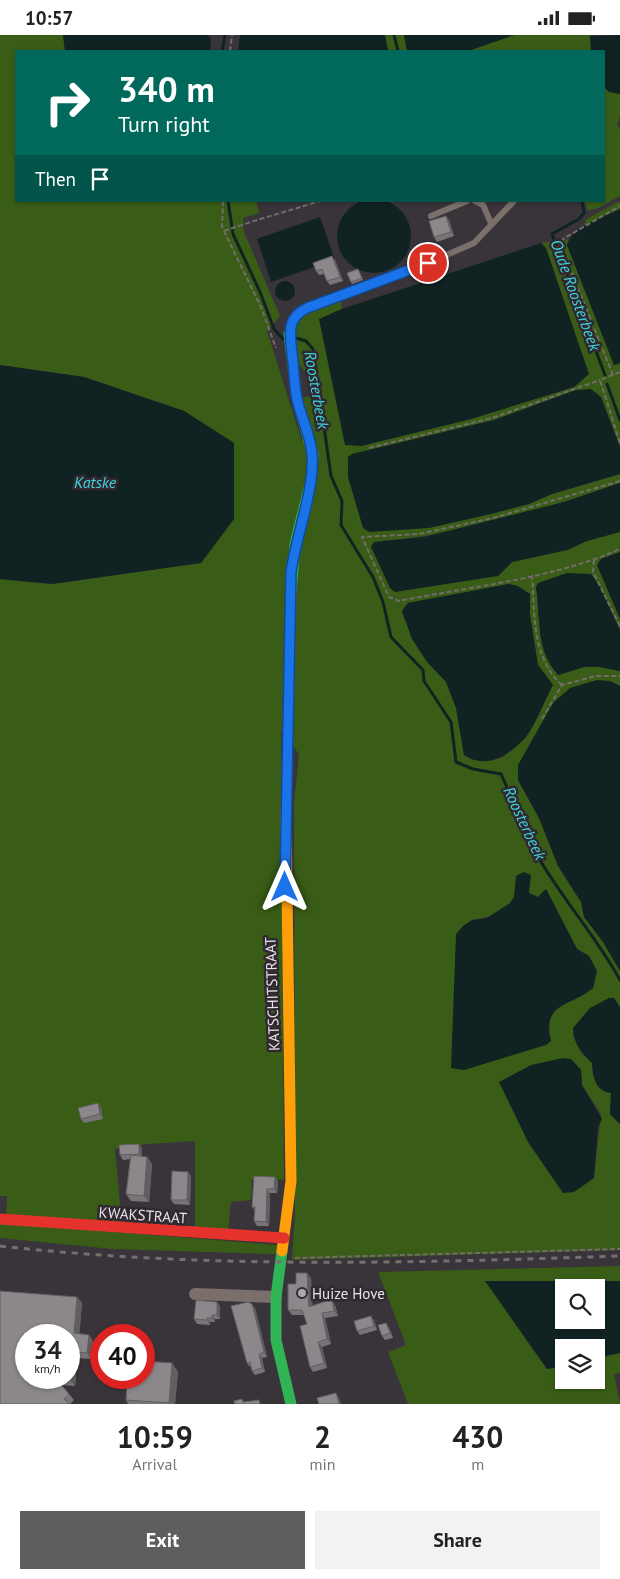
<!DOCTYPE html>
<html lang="en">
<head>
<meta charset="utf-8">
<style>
  :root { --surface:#fff; --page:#f2f2f2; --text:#222; --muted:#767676; --accent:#605d60 }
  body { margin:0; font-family:"PT Sans",sans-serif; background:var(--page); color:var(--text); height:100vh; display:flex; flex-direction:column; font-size:19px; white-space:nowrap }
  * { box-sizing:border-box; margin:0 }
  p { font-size:16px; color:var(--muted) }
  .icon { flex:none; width:28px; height:28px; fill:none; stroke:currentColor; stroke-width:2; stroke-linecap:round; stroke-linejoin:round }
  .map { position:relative; height:1369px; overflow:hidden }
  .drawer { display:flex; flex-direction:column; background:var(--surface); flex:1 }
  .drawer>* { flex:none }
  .guide { position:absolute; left:15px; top:15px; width:590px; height:152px; border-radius:0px; box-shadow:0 1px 4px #0004; background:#00695c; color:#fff; overflow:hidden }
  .tools { position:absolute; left:555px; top:1244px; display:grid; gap:10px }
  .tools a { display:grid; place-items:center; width:50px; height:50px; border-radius:0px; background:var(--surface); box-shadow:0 1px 4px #0004; font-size:25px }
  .speed { position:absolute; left:15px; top:1289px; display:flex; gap:10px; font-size:25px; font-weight:700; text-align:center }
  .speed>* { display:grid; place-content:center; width:65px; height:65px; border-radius:50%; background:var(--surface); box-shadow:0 1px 4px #0004; line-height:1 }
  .speed small { font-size:12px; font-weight:400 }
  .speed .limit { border:8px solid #d22; background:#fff; color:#111 }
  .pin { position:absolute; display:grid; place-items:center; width:42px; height:42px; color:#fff; margin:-21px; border:2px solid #fff; border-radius:50%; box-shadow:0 1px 5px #0007 }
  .me { position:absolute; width:55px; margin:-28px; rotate:0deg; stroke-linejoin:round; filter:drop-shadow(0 0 4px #0008) }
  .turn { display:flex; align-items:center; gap:18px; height:105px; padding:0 20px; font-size:22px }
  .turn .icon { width:65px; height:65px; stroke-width:2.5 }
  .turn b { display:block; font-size:35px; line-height:42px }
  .then { display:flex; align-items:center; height:48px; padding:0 20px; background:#0003; gap:10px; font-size:19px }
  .eta { display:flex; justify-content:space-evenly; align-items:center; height:85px; text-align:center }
  .eta b { font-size:30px; font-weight:700; line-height:35px }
  .cta { display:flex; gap:10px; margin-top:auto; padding:10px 20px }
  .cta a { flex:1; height:58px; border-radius:0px; background:var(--accent); color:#fff; font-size:20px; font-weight:700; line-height:58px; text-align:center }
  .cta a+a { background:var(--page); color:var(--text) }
  .status { display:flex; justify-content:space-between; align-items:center; height:35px; padding:0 25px; background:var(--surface); direction:ltr }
  .status svg { height:14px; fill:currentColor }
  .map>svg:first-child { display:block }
</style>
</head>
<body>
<div class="status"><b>10:57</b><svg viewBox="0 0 49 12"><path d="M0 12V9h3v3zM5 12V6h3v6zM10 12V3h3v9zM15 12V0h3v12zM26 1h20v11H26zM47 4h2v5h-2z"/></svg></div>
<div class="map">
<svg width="620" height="1369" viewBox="0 0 620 1369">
  <rect width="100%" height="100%" fill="#393439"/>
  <path fill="#395d16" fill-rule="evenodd" d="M0 0H63L65 16H16V166H256L259 178 243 183 244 197 280 281 267 296 302 407 303 363 314 360 312 345 297 327 294 296 295 287 307 277 341 266 342 274 329 279 361 411 471 384 574 352 583 345 546 213 541 208 569 204 567 210 614 330 620 328V412L601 362 576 355 494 385 352 419 348 442 356 467 529 469 552 459 620 439V448C543 475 462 499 381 506L498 541 512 527 567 515 587 506 620 496V517L601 524 597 530 620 584V595L600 552 591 539 536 552C541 585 535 614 559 640L584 632H600L620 636V651L610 646 518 745 539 783 558 831 581 867 584 882 603 907 620 936V972L614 963H609L573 1000 581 1018 592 1028 593 1041 611 1058 610 1079 620 1089V1215L292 1225 295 1178 294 768 299 719 281 696 284 1145 252 1144 251 1165 231 1167 228 1197 195 1195V1106L148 1109 115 1114 122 1190 6 1181 7 1161H0V544L52 549 201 528 234 483V408L184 376 84 342 0 330ZM509 549 530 559V580L538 630 553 650 526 702 503 722 491 726 464 720 456 673 446 647 404 584 402 576 408 568ZM530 840 529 858 538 862 546 854 577 914 589 921 597 936 593 953C568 967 542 972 551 1006L472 885C486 883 509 877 514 862 516 856 516 847 516 841ZM571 1024 581 1035 582 1050 601 1079 594 1143Z
    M385 0H404L407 16H388Z
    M514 0H590L591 16H468Z
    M604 52 609 57 620 59V81L617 89 620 95V161L598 173 588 176 585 166H604Z
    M620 166V174L582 193 587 184Z
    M0 1188 277 1210 276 1219H268L113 1214 0 1203Z
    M620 1231V1246H486L547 1334 564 1331V1345H596V1323L620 1318V1338L614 1339 620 1369H408L388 1317 406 1310 378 1237Z"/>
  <path fill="#112223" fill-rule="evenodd" d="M63 0H208L211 4 210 16H65Z
    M240 0H385L388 16H238Z
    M404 0H514L468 16H407Z
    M620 0V59L609 57 604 52V16H591L590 1Z
    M337 201a37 37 0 1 1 74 0a37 37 0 1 1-74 0Z
    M620 174V328L614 330 567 210C573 191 603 182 620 174Z
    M320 182 335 225 271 247 257 204Z
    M541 208 546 213 589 339 574 352 471 384 361 411 345 410 319 284 342 274Z
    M275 256a10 10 0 1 1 20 0a10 10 0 1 1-20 0Z
    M0 330 84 342 184 376 234 408V484L201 528 52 549 0 544Z
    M591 354 601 362 620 412V439L552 459 529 469 491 479 429 493 369 497 363 493 348 442V422L352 419 494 385 576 355Z
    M620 448V497L587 506 567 515 512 527 498 541 395 557 390 553 371 512 374 507 424 502 564 467Z
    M620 517V584L597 530 601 524Z
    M567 538 591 539 600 552 620 595V636L600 632H584L558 640C535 614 541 585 536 552L538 548Z
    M509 549 518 551 530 559V580L538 630 553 650C545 664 535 692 525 703 510 720 485 735 464 720L456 673 446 647 427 627 412 604 402 576 408 568Z
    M597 645 610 646 620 651V936L603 907 584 882 581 867 558 831 539 783 518 745V730L553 668 570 653Z
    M524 837 531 840 529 858 538 862 546 854 577 914 589 921 597 936 593 953C571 972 541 967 551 1006L546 1010 464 1035 451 1033 456 899 463 891 472 885 487 883 510 868 514 862 516 841Z
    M609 963H614L620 972V1089L610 1079 611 1058C595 1056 593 1042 592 1028 582 1018 573 1008 573 993L590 973Z
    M563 1023 571 1024 581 1035 582 1050 602 1084 598 1092 594 1143 574 1157 563 1158 528 1107 499 1047 531 1030Z
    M485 1246H620V1318L596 1323V1312H564V1331L547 1334ZM564 1252H596V1285H564Z"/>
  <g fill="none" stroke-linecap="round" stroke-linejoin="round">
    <path stroke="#112223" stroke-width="3" d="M394 0 398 16
      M222 16 225 0
      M228 166 233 199 260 257 274 294 283 304
      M582 166 584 178 579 184 552 199 605 340
      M296 303 306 306 313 314 331 441 342 466 341 490 373 542 383 567 391 602 423 635 424 646 451 687 456 727 473 734 501 739C513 766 524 794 537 820 562 864 596 901 620 945
      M607 349 620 385"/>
    <path stroke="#746c6c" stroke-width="2" stroke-dasharray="5 2.5" stroke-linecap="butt" d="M230 16 232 0
      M223 166 222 192 261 272 276 313
      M224 196C255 185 288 176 320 166
      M620 337 600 345 620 408
      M613 340 562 213 563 204 620 171
      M369 413 492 383 600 345
      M620 446 493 483 419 499 362 502 389 562 399 566C473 551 552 544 620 514
      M594 525 593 537 620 591
      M532 540C535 578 531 622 562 650
      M542 684 562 650 596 641H620
      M295 1223 620 1214"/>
    <path stroke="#7b6f6c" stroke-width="6" d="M475 166 483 170 491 188
      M431 181 467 166
      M289 299 291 285 299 277 412 235 474 208 514 166"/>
    <path stroke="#7b6f6c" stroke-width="12" d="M195 1259 276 1262"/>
    <path stroke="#30b455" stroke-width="11" d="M289 299 297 365 313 420 311 445 295 509 291 559
      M282 1216 276 1262V1305L291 1369"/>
    <path stroke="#ff9f0a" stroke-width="11" d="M282 1216 291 1146 286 781"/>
    <path stroke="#e5322d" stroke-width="11" d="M286 781 291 559
      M0 1184 284 1203"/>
    <path stroke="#766f6f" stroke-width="3" stroke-dasharray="6 6" stroke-linecap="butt" d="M0 1211C206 1234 413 1228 620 1221"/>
  </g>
  <path fill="#787478" d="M446 181 449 185 454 201 437 207 434 202Z
    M335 225 343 246 330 250 327 246 324 239 319 240 316 236Z
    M358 234 363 245 352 249 351 247Z
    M101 1072 103 1084 84 1088 81 1084Z
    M142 1113V1122H147L152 1129 149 1167 131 1166 126 1159 130 1124 123 1125 120 1120Z
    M188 1137 191 1141 190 1170 174 1169 171 1165Z
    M275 1142 278 1147 277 1158H270L269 1191H257L254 1186 255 1175 252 1172Z
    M311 1243 312 1271 335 1270 338 1281 325 1283 331 1309 322 1312 327 1333 313 1337 310 1332 307 1289 304 1280H292L288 1275 296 1249Z
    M77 1262 82 1268 79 1299 89 1300 93 1306 92 1324 77 1323 75 1351 62 1350 74 1365 70 1369H0Z
    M220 1271V1284H215V1287H210V1290L197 1289 194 1284Z
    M255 1273 267 1322 262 1323 265 1337 255 1340 252 1336 251 1331 250 1332 247 1328Z
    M374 1285 377 1295 360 1300 357 1296Z
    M389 1292 393 1303 385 1305 382 1301Z
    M172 1328 178 1337 175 1369H128L126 1365Z"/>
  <path fill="#615e61" d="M446 181 449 185 454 201 451 197Z
    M332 221 335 225 343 246 340 242Z
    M98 1068 101 1072 103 1084 100 1079Z
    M139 1109 142 1113V1123L139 1119Z
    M147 1122 152 1129 149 1167 144 1161Z
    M188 1137 191 1141 190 1170 187 1165Z
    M275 1142 278 1147 277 1158 274 1154Z
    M267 1154 270 1158 269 1191 266 1187Z
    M307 1238 311 1243 313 1277 309 1272Z
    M77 1262 82 1268 79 1305 74 1298Z
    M332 1264 335 1270 338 1281 334 1276Z
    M217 1267 220 1271V1284L217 1280Z
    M252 1269 255 1273 267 1322 264 1317Z
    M322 1278 325 1283 331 1309 327 1304Z
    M212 1280 215 1284V1287L212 1283Z
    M371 1281 374 1285 377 1295 374 1291Z
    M207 1283 210 1287V1290L207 1285Z
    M386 1288 389 1292 393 1303 390 1298Z
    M89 1300 93 1306 92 1324 87 1318Z
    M318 1307 322 1312 327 1333 324 1328Z
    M73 1317 77 1323 75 1351 70 1345Z
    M259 1319 262 1323 265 1337 262 1333Z
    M172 1328 178 1337 175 1369 169 1368Z
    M336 1358 339 1363 341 1369H339Z"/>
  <path fill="#8b878b" stroke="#615e61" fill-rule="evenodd" d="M446 181 451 197 434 202 429 186Z
    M332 221 340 242 327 246 322 234 316 236 313 228Z
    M358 234 362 243 351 247 347 238Z
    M98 1068 100 1079 81 1084 78 1073Z
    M139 1109V1119L120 1120 119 1110Z
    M131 1120 147 1122 144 1161 126 1159Z
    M172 1136 188 1137 187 1165H171Z
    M254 1141 275 1142 274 1154H267L266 1187 254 1186 255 1172H252Z
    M296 1238H307L309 1272 332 1264 334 1276 322 1278 327 1304 318 1307 324 1328 310 1332 300 1291 307 1289 302 1275H288V1249H296Z
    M0 1256 77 1262 74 1298 89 1300 87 1318 73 1317 70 1345 56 1344 69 1359 64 1364 69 1369H0ZM26 1300H69V1342H26Z
    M196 1265 217 1267V1280H212V1283H207V1285L194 1284Z
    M248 1267 252 1269 264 1317 259 1319 262 1333 252 1336 250 1327 247 1328 231 1271Z
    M371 1281 374 1291 357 1296 354 1286Z
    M386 1288 390 1298 382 1301 378 1290Z
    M144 1326 172 1328 169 1368 126 1365 127 1342H144Z
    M336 1358 339 1369H319L317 1363Z
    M242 1364 243 1367 259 1365 260 1369H235L234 1366Z"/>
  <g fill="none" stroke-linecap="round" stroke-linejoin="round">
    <defs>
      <path id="route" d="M285 852 291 537C296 502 315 452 312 420 311 400 301 383 297 364 294 349 294 334 292 318 290 299 286 283 307 273L428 228"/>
    </defs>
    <use href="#route" stroke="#114b97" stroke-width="12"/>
    <use href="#route" stroke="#1a73e8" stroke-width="9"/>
  </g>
  <circle fill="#aba6ab" stroke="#302930" stroke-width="2" cx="302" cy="1258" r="5"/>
  <g text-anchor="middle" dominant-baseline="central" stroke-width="5" stroke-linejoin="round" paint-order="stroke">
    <g font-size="15" fill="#e8e3e8" stroke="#302930">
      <text transform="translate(272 959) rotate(-92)">KATSCHITSTRAAT</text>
      <text transform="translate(143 1180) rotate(4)">KWAKSTRAAT</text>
    </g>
    <g font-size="15" fill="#e8e3e8" stroke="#302930" text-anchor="start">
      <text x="312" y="1258">Huize Hove</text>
    </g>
    <g font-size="16" font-style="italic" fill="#3bd5df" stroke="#302930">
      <text transform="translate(576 260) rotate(70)">Oude Roosterbeek</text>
      <text transform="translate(317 355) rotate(80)">Roosterbeek</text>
      <text x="95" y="447">Katske</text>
      <text transform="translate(525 788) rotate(65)">Roosterbeek</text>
    </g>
  </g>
</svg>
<div class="tools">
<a><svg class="icon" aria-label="search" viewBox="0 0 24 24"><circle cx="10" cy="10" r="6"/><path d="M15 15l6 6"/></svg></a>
<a><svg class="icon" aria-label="layers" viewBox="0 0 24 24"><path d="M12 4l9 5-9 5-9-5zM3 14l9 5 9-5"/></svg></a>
</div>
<div class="speed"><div>34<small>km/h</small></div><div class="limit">40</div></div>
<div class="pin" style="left:428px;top:228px;background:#d93025"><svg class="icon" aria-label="arrive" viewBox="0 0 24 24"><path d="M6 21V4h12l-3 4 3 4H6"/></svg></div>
<svg class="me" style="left:285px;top:852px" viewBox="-20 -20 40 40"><path d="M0-17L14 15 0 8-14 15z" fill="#1a73e8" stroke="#fff" stroke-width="4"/></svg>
<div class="guide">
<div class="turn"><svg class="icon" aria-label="right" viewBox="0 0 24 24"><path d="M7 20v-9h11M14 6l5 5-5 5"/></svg><div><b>340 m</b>Turn right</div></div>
<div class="then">Then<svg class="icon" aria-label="arrive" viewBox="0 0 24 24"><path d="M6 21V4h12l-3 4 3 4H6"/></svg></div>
</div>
</div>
<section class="drawer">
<div class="eta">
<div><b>10:59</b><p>Arrival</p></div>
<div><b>2</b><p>min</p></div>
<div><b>430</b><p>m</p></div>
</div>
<div class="cta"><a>Exit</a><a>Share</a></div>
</section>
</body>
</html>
